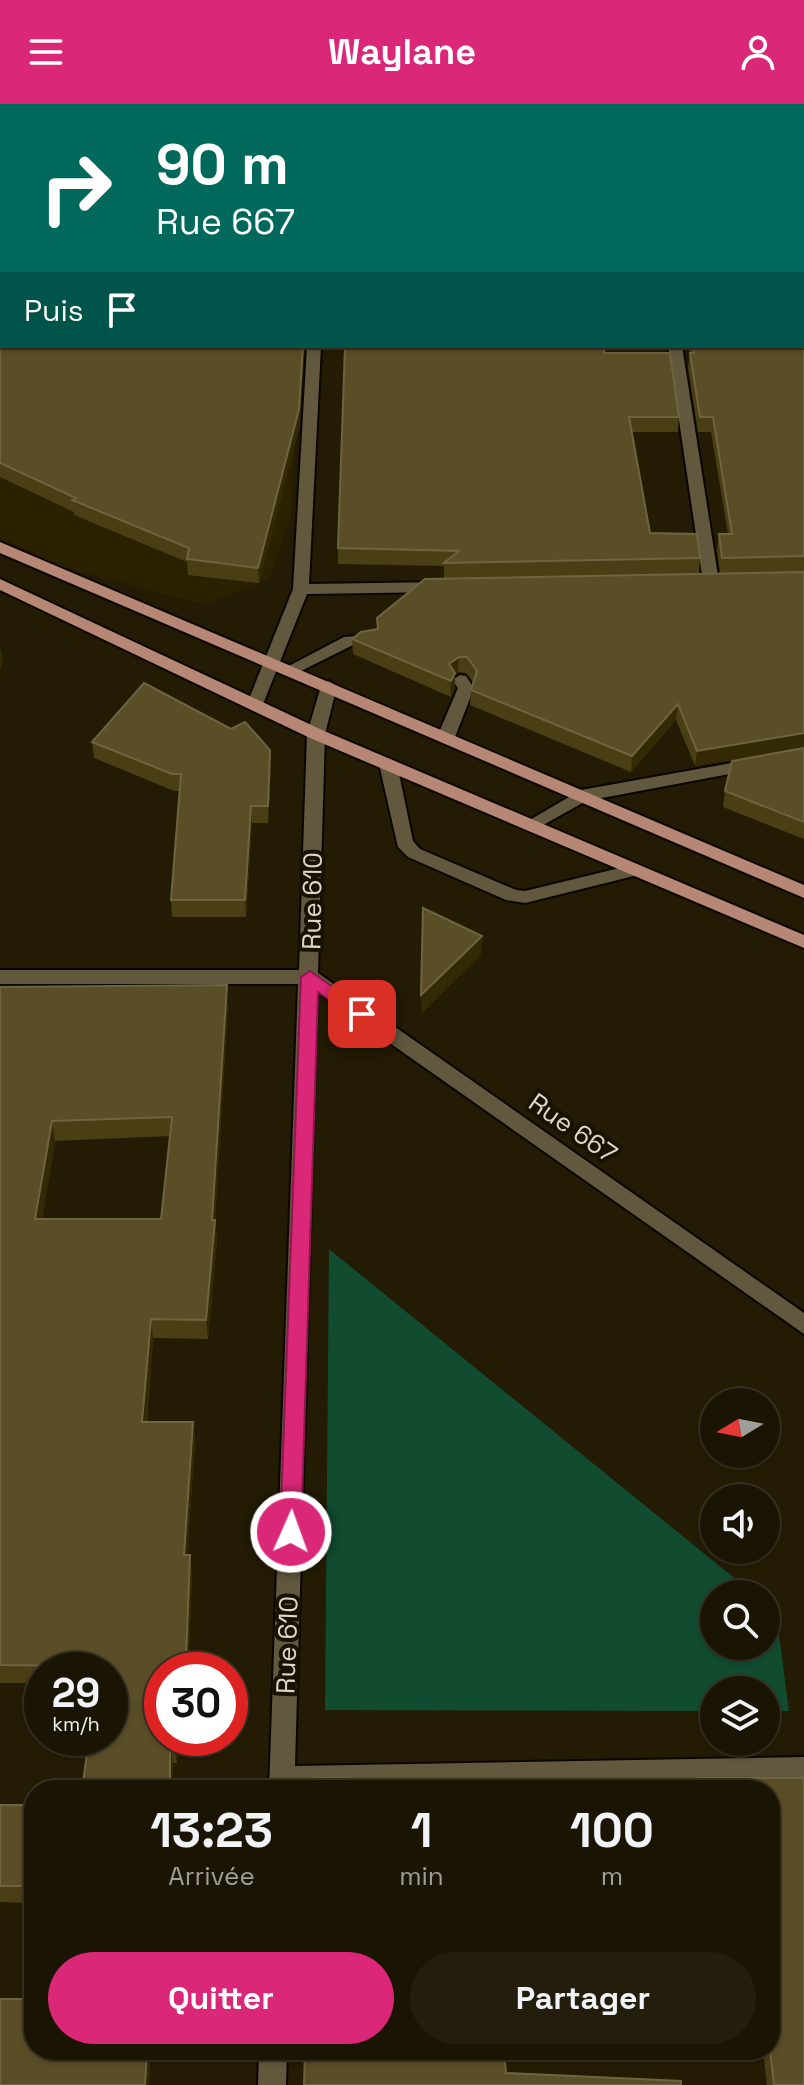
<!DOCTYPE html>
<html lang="fr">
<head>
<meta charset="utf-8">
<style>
  :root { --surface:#1a1402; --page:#231d0c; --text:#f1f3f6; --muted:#9f9e99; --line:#383324; --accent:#db2777 }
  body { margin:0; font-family:"Space Grotesk",sans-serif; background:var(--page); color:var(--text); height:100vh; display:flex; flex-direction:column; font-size:30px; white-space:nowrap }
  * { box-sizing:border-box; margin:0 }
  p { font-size:26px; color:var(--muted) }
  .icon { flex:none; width:44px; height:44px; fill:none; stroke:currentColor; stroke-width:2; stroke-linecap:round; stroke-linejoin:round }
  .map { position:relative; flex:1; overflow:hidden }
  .drawer { position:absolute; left:24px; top:1676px; width:756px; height:280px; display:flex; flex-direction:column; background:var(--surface); border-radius:32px; box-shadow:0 2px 6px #0004,0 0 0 2px var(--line) }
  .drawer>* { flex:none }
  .top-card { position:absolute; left:0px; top:0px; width:804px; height:244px; box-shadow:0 2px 6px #0004,0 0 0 2px var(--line); background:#00695c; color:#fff; overflow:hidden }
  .needle { width:52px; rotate:260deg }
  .fabs { position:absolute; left:700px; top:1284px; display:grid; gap:16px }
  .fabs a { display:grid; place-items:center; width:80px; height:80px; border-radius:50%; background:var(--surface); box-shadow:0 2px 6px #0004,0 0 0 2px var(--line); font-size:40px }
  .speed { position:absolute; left:24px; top:1548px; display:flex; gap:16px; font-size:40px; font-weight:700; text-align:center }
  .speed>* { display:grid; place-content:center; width:104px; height:104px; border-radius:50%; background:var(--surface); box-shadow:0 2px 6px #0004,0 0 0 2px var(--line); line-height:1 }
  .speed small { font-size:20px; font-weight:400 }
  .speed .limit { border:12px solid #d22; background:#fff; color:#111 }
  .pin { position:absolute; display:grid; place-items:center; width:68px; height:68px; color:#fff; margin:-34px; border-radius:16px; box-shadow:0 4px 12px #0006 }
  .me { position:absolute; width:88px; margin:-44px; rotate:2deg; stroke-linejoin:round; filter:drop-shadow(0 0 6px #0008) }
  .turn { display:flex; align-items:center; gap:28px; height:168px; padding:0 24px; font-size:36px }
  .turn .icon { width:104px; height:104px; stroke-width:2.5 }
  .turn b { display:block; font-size:56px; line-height:68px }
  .then { display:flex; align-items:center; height:76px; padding:0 24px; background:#0003; gap:16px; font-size:30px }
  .eta { display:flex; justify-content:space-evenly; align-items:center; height:136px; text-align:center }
  .eta b { font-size:48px; font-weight:800; line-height:56px }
  .action { display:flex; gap:16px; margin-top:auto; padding:16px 24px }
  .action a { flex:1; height:92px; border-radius:48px; background:var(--accent); color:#fff; font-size:32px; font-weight:800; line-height:92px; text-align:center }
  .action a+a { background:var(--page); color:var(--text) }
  header { display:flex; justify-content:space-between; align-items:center; height:104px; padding:0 24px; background:var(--accent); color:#fff; font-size:36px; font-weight:800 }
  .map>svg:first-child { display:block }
</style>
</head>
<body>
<header><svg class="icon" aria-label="menu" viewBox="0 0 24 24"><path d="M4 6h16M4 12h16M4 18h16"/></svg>Waylane<svg class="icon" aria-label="person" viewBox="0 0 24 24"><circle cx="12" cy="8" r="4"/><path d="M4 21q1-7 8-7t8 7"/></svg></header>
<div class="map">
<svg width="804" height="1981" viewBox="0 0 804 1981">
  <rect width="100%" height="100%" fill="#231b03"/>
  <path fill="#2b2100" d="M0 0 310 2H2V242H299L291 411 269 475 205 501 59 462 0 433Z"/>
  <path fill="#114b30" d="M329 1145 754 1490H714V1542H766V1500L776 1508 789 1607H766V1586H714V1607L325 1606Z"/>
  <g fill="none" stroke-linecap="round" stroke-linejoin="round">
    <defs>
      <path id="lane" d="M370 531 376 533V539L353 541 297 569H285L283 565 344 533Z
        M460 571 466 572 474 584 455 633 446 638 437 633 458 584 452 576Z
        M388 654 397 660 413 737 420 745 516 786 525 787 636 760 645 766 642 770 525 799 506 796 408 753 398 743 379 660Z"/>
      <path id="street" d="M307 242H321L309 480 441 478 449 483 441 488 307 490 263 600 255 605 247 600 293 485Z
        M668 242H682L719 478 711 483 703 478Z
        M329 577 337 582 325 630 318 869 804 1209V1230L317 888 295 1662 804 1653V1677L269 1686 298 880H0V866H299L307 630 321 582Z
        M804 646V656L586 697 536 725 530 727 521 721 581 686Z
        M259 1946H287L286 1981H258Z"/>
      <path id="primary" d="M0 438 804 781V794L0 449Z
        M0 475 322 626 804 831V844L310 634 0 486Z"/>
    </defs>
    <use href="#lane" stroke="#0c0600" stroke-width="4"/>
    <use href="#street" stroke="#0c0600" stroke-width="4"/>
    <use href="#primary" stroke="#0c0600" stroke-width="4"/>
    <use href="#lane" fill="#61583d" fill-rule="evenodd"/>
    <use href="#street" fill="#61583d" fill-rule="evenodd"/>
    <use href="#primary" fill="#b78775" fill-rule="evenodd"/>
  </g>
  <path fill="#4a3e14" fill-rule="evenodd" d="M0 0H804V735L723 703 725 687 781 648 695 662 676 616 631 668 470 601 471 586 473 578 466 569 458 568 455 571V584L451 593 353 550 352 535 377 525V514L444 475V462L338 460V444L604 249 679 313 678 328H632L650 429 700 454 699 470 720 469 717 446 719 430H728L711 328H698L688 264 690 249 689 242H802V2H2L300 320 259 479 188 471 187 458 74 411V408L0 373Z
    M92 638 270 646 271 663 268 719H252L246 813H172L171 796 180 687H174L94 654Z
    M0 883 228 900 215 1116 217 1136 208 1235 153 1234 147 1318H193L195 1337 187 1451H190L192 1470 188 1566H162L179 1634 177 1659H173V1686H82L110 1566H42V1579H0ZM170 1032 161 1115H42L55 1037Z
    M698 1674H804V1981H767L763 1946H770V1686H695Z
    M0 1701H34V1799L0 1798Z"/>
  <path fill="#342905" d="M303 242H304L300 320 259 479 258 464Z
    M1 544 3 558 0 567V546Z
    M459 553 458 568 455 571V584L451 593 449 560Z
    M678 600 676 616 631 668 632 652Z
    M804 629V644L695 662 697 647Z
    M270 646 271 663 268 719V702Z
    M251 702 252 719 246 813 245 796Z
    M482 832 481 851 421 910V891Z
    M227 881 228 900 214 1134 215 1116 217 1136 208 1235 206 1216Z
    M52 1017 55 1037 39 1135 35 1115Z
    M151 1215 153 1234 145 1336 142 1318Z
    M193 1318 195 1337 186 1470 184 1451Z
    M190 1451 192 1470 188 1566H187L186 1555Z
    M175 1634H179L177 1659 174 1642Z
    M170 1642 173 1659V1686H170Z
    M147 1946H151L149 1981H145Z"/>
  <path fill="#5a4e27" stroke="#6e6440" stroke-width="2" fill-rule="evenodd" d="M0 0H804V452L722 454 719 430H732L713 313H700L690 249H694L693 242H802V2H2V242H303L299 305 258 464 187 455 189 444 72 396 76 394 0 359Z
    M345 242H604V249H670L679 313H629L650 429 697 430 700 454 444 459 459 447 338 444Z
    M804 468V629L697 647 678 600 632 652 471 586 477 567 467 553H459L449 560 455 569 451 577 352 535 361 528 378 525 377 514 425 475Z
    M144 579 231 625 245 618 270 646 268 702H251L245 796H171L181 670H172L92 638Z
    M804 644V718L725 687 732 657Z
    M423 804 482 832 421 891Z
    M227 881 212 1116H215L206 1216 151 1215 142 1318H193L184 1451H190L186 1555 180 1556V1566H162V1634H175L174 1642H170V1686H82L89 1634H110V1566H97L98 1562 0 1561V883ZM172 1013 161 1115H35L52 1017Z
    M320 1674 509 1679V1686H319Z
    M698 1674H804V1981H774L770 1946V1686H699Z
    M0 1701H34V1782H0Z
    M0 1895H34V1946H147L145 1981H0Z
    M305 1946H504L506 1969 681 1977V1981H304Z"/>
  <path fill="#db2777" stroke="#8e194d" stroke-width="2" d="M310 867 371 910 362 916 356 914 318 888 301 1428 298 1434H283L280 1428 301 873Z"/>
  <g text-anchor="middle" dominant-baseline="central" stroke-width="8" stroke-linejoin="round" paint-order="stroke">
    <g font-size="26" fill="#ddd8c9" stroke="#1a1200">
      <text transform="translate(312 797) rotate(-89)">Rue 610</text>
      <text transform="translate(573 1024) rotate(35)">Rue 667</text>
      <text transform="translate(287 1541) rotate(-88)">Rue 610</text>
    </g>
  </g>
</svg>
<div class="fabs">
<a><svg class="needle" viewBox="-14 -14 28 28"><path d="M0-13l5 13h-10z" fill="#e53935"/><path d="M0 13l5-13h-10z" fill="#9f9e99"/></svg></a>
<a><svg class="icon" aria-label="sound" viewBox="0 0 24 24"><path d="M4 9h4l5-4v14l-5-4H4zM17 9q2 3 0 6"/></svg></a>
<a><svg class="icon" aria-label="search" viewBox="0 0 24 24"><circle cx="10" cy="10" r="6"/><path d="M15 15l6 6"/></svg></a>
<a><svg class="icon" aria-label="layers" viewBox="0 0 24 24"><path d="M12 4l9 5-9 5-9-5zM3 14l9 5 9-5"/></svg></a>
</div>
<div class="speed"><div>29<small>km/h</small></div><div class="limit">30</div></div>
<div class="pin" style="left:362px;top:910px;background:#d93025"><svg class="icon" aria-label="arrive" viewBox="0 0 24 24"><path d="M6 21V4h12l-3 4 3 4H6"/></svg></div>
<svg class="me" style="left:291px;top:1428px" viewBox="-20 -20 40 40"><circle r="17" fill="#db2777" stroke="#fff" stroke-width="3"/><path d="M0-11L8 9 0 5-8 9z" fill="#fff"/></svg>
<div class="top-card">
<div class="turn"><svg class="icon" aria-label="right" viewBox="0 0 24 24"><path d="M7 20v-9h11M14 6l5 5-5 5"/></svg><div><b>90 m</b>Rue 667</div></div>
<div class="then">Puis<svg class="icon" aria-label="arrive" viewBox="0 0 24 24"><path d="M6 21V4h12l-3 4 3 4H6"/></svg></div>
</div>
<section class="drawer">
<div class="eta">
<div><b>13:23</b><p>Arrivée</p></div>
<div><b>1</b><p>min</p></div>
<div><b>100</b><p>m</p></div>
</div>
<div class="action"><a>Quitter</a><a>Partager</a></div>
</section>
</div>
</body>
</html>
